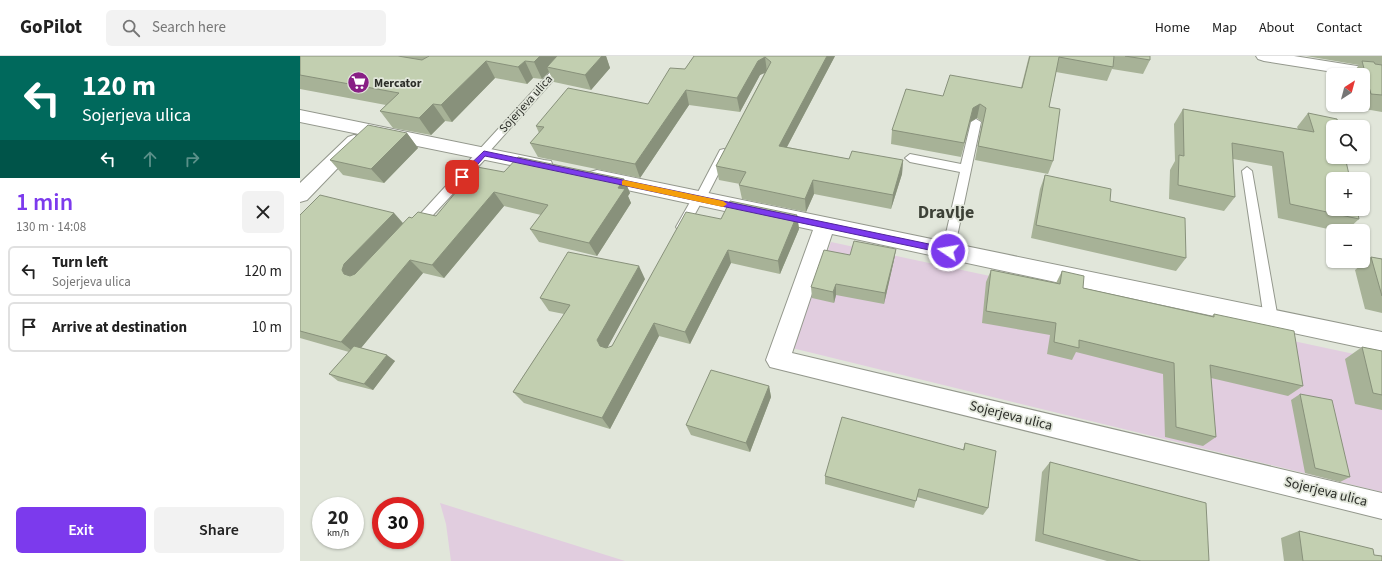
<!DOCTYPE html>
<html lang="en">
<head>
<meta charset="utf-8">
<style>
  :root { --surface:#fff; --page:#f2f2f2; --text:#222; --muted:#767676; --line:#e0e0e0; --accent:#7c3aed }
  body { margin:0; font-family:"Source Sans 3",sans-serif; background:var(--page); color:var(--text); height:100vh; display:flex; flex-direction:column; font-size:15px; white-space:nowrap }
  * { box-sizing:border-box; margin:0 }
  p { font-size:13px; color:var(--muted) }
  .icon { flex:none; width:22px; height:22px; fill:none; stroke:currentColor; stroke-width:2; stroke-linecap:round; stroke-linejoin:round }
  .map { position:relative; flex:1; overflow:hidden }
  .panel { display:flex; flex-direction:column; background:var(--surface); width:300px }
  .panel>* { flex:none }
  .top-card { background:#00695c; color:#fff; overflow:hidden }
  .needle { width:26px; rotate:36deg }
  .fabs { position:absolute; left:1026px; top:12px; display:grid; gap:8px }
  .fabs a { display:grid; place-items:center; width:44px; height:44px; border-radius:6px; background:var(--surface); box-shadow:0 1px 3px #0004; font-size:20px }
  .speed { position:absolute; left:12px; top:441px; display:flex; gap:8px; font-size:20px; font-weight:700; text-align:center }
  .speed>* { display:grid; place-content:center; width:52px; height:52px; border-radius:50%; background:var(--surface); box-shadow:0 1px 3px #0004; line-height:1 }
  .speed small { font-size:10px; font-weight:400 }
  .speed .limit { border:6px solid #d22; background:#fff; color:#111 }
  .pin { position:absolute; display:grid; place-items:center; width:34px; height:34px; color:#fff; margin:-17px; border-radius:8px; box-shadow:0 2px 6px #0006 }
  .me { position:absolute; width:44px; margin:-22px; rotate:282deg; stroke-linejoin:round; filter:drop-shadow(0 0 3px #0008) }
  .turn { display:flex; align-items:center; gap:14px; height:84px; padding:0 16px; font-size:18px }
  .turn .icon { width:52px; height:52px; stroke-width:2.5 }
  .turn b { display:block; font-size:28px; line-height:34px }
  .lanes { display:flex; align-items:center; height:38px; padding:0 16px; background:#0003; justify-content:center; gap:20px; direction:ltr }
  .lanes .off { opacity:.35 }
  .round { display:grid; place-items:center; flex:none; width:42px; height:42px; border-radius:6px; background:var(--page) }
  .headline { display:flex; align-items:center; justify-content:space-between; height:68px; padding:0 16px }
  h1 { font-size:24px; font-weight:600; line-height:30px; color:var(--accent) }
  .action { display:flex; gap:8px; margin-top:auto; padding:8px 16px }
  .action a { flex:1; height:46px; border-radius:6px; background:var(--accent); color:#fff; font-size:16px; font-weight:600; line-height:46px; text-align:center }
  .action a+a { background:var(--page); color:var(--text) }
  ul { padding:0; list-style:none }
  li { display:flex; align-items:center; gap:12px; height:50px; margin:0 8px 6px; padding:0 8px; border:2px solid var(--line); border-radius:6px }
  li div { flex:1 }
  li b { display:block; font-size:15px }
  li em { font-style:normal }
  header { display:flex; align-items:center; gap:24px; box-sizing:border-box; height:56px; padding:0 20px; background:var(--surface); border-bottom:1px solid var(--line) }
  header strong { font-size:19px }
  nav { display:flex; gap:22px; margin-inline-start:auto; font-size:14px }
  .search { width:280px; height:36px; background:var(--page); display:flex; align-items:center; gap:10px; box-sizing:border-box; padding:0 14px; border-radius:6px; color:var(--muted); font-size:15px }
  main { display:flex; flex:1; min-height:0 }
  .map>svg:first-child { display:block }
</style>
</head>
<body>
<header>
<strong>GoPilot</strong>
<div class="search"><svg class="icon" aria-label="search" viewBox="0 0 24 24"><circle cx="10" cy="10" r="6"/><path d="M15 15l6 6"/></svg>Search here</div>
<nav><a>Home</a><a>Map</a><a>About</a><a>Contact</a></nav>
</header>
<main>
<section class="panel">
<div class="top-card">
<div class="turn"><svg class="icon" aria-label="left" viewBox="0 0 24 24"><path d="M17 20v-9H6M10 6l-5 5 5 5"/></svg><div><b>120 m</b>Sojerjeva ulica</div></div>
<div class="lanes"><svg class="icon" aria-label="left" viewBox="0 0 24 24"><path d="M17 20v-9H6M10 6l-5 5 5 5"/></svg><svg class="icon off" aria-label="ahead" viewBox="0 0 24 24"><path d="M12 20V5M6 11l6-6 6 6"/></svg><svg class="icon off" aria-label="right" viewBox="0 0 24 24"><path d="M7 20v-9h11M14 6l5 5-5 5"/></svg></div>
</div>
<div class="headline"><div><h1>1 min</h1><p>130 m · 14:08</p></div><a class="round"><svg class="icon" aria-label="close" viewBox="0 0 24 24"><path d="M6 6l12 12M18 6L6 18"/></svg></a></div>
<ul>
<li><svg class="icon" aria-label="left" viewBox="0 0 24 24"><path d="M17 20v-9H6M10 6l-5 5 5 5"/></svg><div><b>Turn left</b><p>Sojerjeva ulica</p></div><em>120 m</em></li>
<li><svg class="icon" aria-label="arrive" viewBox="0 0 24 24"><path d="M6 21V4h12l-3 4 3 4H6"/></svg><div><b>Arrive at destination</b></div><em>10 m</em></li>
</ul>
<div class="action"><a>Exit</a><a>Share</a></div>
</section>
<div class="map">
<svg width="1082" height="505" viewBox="0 0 1082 505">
  <rect width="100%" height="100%" fill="#e1e6da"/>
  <path fill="#e1cddf" d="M531 186 1082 304V436L492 292Z
    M140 447 325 505H151L146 468Z"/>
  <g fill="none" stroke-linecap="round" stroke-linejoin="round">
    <defs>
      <path id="lane" d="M265 0H275L189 96 188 100 120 173H112L110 170 112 167Z
        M676 63 681 66 654 195 652 198H644L642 195 660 116 610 106 605 102 610 98 661 108 671 66Z
        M424 93 429 97 404 146 401 147 386 174H378L376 171 394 139 397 138 420 94Z
        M947 111 952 115 978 263 976 267 971 269 966 267 964 263 942 115Z"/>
      <path id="street" d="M956 0H994L1082 14V24L1063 21V19H1052L964 5 958 3Z
        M0 54 244 104 251 105 253 110 251 115 244 116 0 66Z
        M54 79 60 81 63 85 60 89 7 144 0 146V127L48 81Z
        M297 114 1082 276V296L532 178 492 297 1082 437V463L470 311 466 304 513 174 290 126 288 121 290 116Z"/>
    </defs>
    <use href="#lane" stroke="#94988d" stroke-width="2"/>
    <use href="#street" stroke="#94988d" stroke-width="2"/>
    <use href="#lane" fill="#fff" fill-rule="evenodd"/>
    <use href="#street" fill="#fff" fill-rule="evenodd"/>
  </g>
  <path fill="#a7b297" d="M0 0H306L310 12 291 34 254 26 249 16 242 23 233 22 227 28 195 22 152 66 145 65 131 79 93 72 80 55 86 49 0 33Z
    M394 0H535L487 91 549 103 603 104 602 118 591 153 514 138 506 156 442 143 439 129 440 128 419 124 416 110 465 16 460 19 440 56 389 49 340 122 238 101 230 87 239 77 236 70 348 48 385 13Z
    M729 0H850V4L843 18 812 13 807 25 756 16 749 51 753 105 748 118 675 104 682 66 677 62 670 66 661 101 591 88 592 74 643 40 721 32Z
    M1006 0H1082V56L1059 52 1058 49H1063V19H1051L1059 9Z
    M883 53 998 73 997 71 1008 57 1059 163 1046 175H1037L978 162 972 110 933 103 935 141 924 155 869 143 870 114 875 105 874 68Z
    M107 77 118 92 84 127 43 119 30 104Z
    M204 116 324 123 330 137 328 140 331 147 297 200 239 186 230 173 241 159 204 150 144 222 123 217 61 292 95 305 73 334 38 325 29 318 49 296 0 282V159L94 157 103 167 112 162 136 160Z
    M745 119 886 202 876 215 731 182 740 133Z
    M497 159 499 173 480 218 431 207 390 288 359 280 310 373 224 347 213 336 264 258 249 255 240 242 345 223 307 292 312 290 421 163Z
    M596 193 594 204 584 248 536 239 534 247 512 242 511 231 550 199Z
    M1071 201 1082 203V257L1065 253 1055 214Z
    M691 214 756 227 762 215 783 232 911 261 914 258 1003 330 988 340 911 322 916 381 903 390 865 381 863 318 776 296 772 304 747 298 750 279 682 267 686 226Z
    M1062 291 1082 295V354L1055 348 1045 303Z
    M469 330 471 341 450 396 391 379 386 369Z
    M1000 338 1050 421 1040 426 1005 417 991 344Z
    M665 387 688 452 683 459 617 441 614 452 525 428V420L663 393Z
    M750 406 909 505H807L735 485 742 416Z
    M999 475 1074 499 1082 505H984L981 482Z"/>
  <path fill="#88917b" d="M240 0H261L247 11 249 16 242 23 234 6Z
    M302 0H306L310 12 291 34 285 19Z
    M527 0H535L480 104 479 90Z
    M465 1 467 16 460 19 440 56 437 42 458 5Z
    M186 5 195 22 152 66 141 49Z
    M225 5 233 22 227 28 218 11Z
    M386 34 389 49 340 122 335 108Z
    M133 48 145 65 131 79 119 62Z
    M680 48 677 62 670 66 661 101 673 52Z
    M107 77 118 92 84 127 71 113Z
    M603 104 602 118 591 153 593 139Z
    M324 123 330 137 328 140 331 147 297 200 289 187 318 132Z
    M513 124 514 138 506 156 505 143Z
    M194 136 204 150 144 222 132 209Z
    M94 157 106 171 57 227 44 218 42 214 44 208Z
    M497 159 499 173 480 218 478 205Z
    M596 193 594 204 584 248 585 237Z
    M428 194 431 207 390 288 385 276Z
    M110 204 123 217 56 298 41 286Z
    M339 210 345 223 305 296 300 290 297 284Z
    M536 228V239L534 247 533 236Z
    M354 267 359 280 310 373 302 362Z
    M87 299 95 305 73 334 64 328Z
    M469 330 471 341 450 396 446 387Z"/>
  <path fill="#c2cfb0" stroke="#88917b" d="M0 0H98L122 4 129 0H128H240L234 6 225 5 218 11 186 5 141 49 133 48 119 62 80 55 99 37 0 19Z
    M257 0H302L285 19 247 11Z
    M394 0H527L479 90 549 103 552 95 603 104 593 139 513 124 505 143 439 129 446 116 416 110 471 6 465 1 458 5 437 42 386 34 335 108 230 87 244 71 236 70 268 32 348 48 370 12 385 13Z
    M730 0H814L813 11 759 1 749 51 760 53 753 105 678 90 686 52 680 48 673 52 664 87 592 74 606 33 643 40 650 19 722 32Z
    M825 0H850V4Z
    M1062 5 1074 6 1075 8 1082 9V39L1071 38Z
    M883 53 1014 76 1008 57 1037 63 1039 71H1033V101H1045L1050 123H1033V153H1057L1059 163 990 148 983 96 932 87 935 141 878 129 879 99 884 100Z
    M68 69 107 77 71 113 30 104Z
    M218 101 324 123 318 132 325 133 289 187 230 173 248 149 194 136 132 209 110 204 41 286 0 275V159L20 139 94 157 44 208 42 214 44 218 50 220 55 218 109 161 112 162 118 156 136 160 177 111 204 116Z
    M745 119 811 133 810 145 885 162 886 202 736 169Z
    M430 145 497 159 478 205 428 194 385 276 354 267 302 362 213 336 270 249 240 242 268 196 339 210 297 284 300 290 306 292 312 290 386 156 421 163Z
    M554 185 596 193 585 237 536 228 533 236 511 231 524 194 550 199Z
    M1071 201 1082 203V240Z
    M691 214 760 228 762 215 784 220 783 232 914 261V258L994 275 1003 330 910 309 916 381 876 371 874 307 779 284V292L754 286 756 267 686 255Z
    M54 290 87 299 64 328 29 318Z
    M1062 291 1082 295V339L1073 337Z
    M411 314 469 330 446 387 386 369Z
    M1000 338 1032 344 1050 421 1015 412Z
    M542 361 664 394 665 387 696 395 688 452 619 433 616 445 525 420Z
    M750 406 906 447 909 505H841L743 478Z
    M999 475 1073 493 1074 499 1082 500V505H1003Z"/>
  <path fill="#7c3aed" stroke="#51269a" d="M184 95 648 192 653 195 648 198 185 100 165 123H159V119Z"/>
  <path fill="#f59e0b" d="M324 124 423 145 427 148 423 151 322 129V125Z"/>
  <defs>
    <symbol id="supermarket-disc" viewBox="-11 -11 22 22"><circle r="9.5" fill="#881f85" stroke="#e1e6da"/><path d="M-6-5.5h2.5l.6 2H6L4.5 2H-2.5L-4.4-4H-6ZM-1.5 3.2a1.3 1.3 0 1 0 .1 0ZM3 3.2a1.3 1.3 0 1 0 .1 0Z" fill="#fff"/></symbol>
  </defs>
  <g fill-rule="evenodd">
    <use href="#supermarket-disc" x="46" y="14" width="25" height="25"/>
  </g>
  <g text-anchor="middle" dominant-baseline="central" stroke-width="3.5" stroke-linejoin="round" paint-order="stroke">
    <g font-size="12" font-weight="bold" fill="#2c2e29" stroke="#e1e6da" text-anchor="start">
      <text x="74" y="27">Mercator</text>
    </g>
    <g font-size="12" fill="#2c2e29" stroke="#e1e6da">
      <text transform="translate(226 48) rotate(-48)">Sojerjeva ulica</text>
    </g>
    <g font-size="14" fill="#2c2e29" stroke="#e1e6da">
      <text transform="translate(711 360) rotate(14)">Sojerjeva ulica</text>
      <text transform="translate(1026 436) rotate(14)">Sojerjeva ulica</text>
    </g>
    <g font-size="18" font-weight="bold" fill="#3d4137" stroke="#e1e6da">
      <text x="646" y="156">Dravlje</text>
    </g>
  </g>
</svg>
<div class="fabs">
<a><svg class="needle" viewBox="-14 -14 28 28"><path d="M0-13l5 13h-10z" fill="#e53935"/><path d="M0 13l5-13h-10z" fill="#767676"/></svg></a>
<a><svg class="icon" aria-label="search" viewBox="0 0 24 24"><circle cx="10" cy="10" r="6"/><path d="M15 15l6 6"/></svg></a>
<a>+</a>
<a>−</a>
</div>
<div class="speed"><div>20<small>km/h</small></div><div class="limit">30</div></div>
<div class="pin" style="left:162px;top:121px;background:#d93025"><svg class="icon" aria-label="arrive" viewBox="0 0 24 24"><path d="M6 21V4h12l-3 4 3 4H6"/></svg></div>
<svg class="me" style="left:648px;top:195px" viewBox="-20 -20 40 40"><circle r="17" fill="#7c3aed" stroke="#fff" stroke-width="3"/><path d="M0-11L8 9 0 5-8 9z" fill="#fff"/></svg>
</div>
</main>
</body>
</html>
